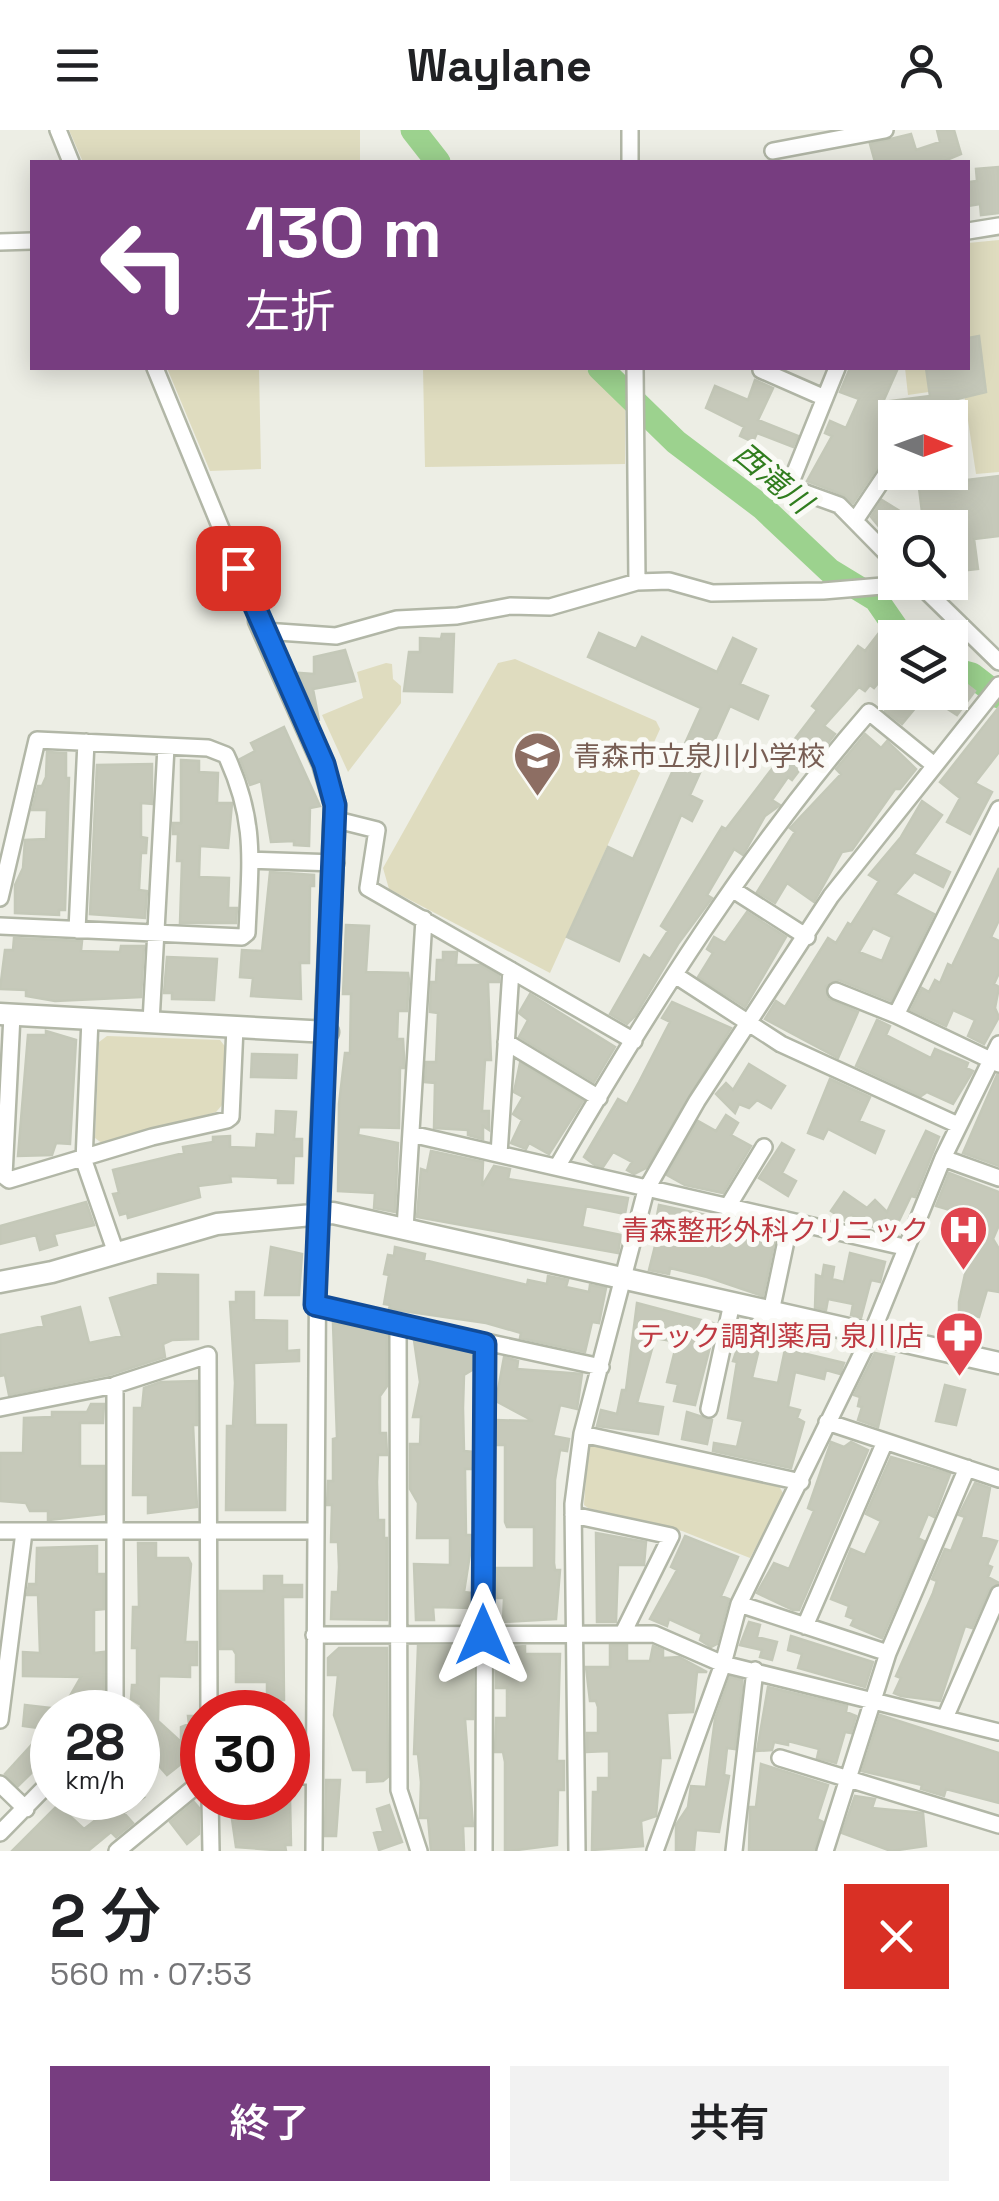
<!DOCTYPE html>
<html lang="ja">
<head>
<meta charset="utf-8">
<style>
  :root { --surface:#fff; --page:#f2f2f2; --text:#202124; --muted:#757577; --accent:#773d80 }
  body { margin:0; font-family:"Space Grotesk","Noto Sans JP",sans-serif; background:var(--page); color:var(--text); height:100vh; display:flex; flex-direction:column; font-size:38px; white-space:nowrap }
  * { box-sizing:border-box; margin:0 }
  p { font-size:32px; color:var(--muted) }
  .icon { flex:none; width:55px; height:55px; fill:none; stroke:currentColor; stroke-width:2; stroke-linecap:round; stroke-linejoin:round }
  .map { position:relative; height:1721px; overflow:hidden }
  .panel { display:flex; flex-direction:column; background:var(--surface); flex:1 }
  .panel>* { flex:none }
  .guide { position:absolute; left:30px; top:30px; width:940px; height:210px; border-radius:0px; box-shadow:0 5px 25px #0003; background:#773d80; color:#fff; overflow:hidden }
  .needle { width:65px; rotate:91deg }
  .tools { position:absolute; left:878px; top:270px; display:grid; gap:20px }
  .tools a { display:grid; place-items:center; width:90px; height:90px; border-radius:0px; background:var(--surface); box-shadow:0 5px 25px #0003; font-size:50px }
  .speed { position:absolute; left:30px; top:1560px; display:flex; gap:20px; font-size:50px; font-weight:700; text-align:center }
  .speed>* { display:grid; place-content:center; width:130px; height:130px; border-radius:50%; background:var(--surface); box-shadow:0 5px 25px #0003; line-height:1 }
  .speed small { font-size:25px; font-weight:400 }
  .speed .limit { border:15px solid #d22; background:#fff; color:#111 }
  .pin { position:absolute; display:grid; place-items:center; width:85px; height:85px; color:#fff; margin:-42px; border-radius:20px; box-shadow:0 5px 15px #0006 }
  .me { position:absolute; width:110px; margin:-55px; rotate:0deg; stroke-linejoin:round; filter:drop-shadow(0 0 8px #0008) }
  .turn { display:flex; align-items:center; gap:35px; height:210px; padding:0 50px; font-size:45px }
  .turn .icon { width:130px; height:130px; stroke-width:2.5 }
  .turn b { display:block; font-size:70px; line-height:85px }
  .round { display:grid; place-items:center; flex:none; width:105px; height:105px; border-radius:0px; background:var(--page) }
  .head { display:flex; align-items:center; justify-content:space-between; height:170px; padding:0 50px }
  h1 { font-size:60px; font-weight:600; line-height:75px }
  .button { display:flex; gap:20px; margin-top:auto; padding:20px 50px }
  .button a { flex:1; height:115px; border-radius:0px; background:var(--accent); color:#fff; font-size:40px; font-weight:600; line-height:115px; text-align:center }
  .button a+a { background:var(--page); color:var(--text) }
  header { display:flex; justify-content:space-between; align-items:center; height:130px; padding:0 50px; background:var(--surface); font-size:45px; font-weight:600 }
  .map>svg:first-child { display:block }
</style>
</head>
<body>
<header><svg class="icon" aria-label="menu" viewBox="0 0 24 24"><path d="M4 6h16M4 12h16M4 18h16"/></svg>Waylane<svg class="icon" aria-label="person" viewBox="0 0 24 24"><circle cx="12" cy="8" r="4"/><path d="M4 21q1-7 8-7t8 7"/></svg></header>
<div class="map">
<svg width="999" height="1721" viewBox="0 0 999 1721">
  <rect width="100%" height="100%" fill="#edeee5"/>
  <path fill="#dfdcbf" d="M69 0H360V32H83Z
    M999 110V342L976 344 963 257 908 265 905 238H968V113Z
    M167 238H259L261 339 210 341Z
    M423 238H585L625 279V334L425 337Z
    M515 529 656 591 660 599 550 843 389 759 383 738 498 533Z
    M386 533 392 534 393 549 401 556V573L348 642 322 585 363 568 357 542Z
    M107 906 220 910 227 919 223 974 216 982 103 1014 95 1008 99 912Z
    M596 1314 779 1356 784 1365 750 1428 682 1401 588 1378 584 1375 588 1317Z"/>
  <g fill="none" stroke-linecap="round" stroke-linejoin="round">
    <path stroke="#9cd28e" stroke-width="25" d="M413 0 438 32
      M600 238 676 312 762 377 830 441 876 469 903 508
      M950 539 972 545 999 566"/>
  </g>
  <path fill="#c6c9ba" stroke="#c4c8b8" stroke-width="2.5" fill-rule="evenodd" d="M937 0H954L961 24 942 32H875L870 14 911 4 916 20 940 12Z
    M998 37 999 83 981 85 980 74 968 76V52L977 51 976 39Z
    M979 206 986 262 957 269 967 350 999 346V406L974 409 978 439 950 442V398H924L917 342H950V288H895V320L886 325 853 373 844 365 807 351 832 306 825 303 830 291 846 298 859 269 840 262 850 238H898L883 272 930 266 926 238H968V208Z
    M755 250 773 258 758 290 798 306 793 317 757 303 753 312 740 306 744 297 706 278 715 256 748 270Z
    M882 370 911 388 906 398H895V416L871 387Z
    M882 499 895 509 888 527 895 533 874 558 870 555 865 561 859 557 824 596 835 604 825 617 820 613 792 650 788 647 772 670 780 675 765 686 743 725 734 719 707 765 712 768 678 814 635 886 627 894 610 884 644 825 650 829 668 801 661 796 722 697 726 699 817 580 812 576 858 516 865 521Z
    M599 503 636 519 642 507 717 542 733 508 756 519 740 554 768 566 758 589 730 576 690 665 702 671 692 691 681 685 619 831 567 807 608 717 633 729 701 578 588 527Z
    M442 504H454L452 562 404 561 409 522H420V508L441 509Z
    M345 520 355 551 313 559 319 591 299 543 314 544V527Z
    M961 550 975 561 957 585 926 565 902 594 885 581 900 562H952Z
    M999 577V622L975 653 992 662 970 704 947 692 960 668 940 652Z
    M284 597 320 676 310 678 309 716 294 715V711L271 712 261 651 250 655 240 629 255 621 251 613Z
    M865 604 881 618 887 611 916 639 900 659H895L852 720 842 722 814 772 787 753 775 773 757 762 795 702 790 698 841 644 836 639Z
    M47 622 66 623V648H69L65 780H59V785L15 783V755L23 738 25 710 46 709 47 680H32L38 656H42L46 647Z
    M181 630 199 631V642L218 643 217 673H232L228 718 200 716 199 747 229 748 228 778H237L236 793H180L182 731H177L178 704H173V693H181Z
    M152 634V674L141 673V707L147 708 146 723H141L139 760 147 761 145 788 90 784 97 635Z
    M922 671 942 685 914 724 950 742 943 757 914 742 895 764 934 784 891 871 839 850 826 856 828 869 858 882 838 928 765 889 776 871 785 877 828 808 836 813 848 793 851 795 879 751 869 745 901 707ZM873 798 892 807 882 831 859 822Z
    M999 738V790L991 807 999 811V843L994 854 999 857 995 878 999 887 984 914 968 906 975 890 953 880 946 896 911 880 922 858 929 862 935 850 940 853 948 834 952 836Z
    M270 742 314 745V756H310L309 833H300L301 869 251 866 253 848 240 847 242 820 262 821Z
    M747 782 786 807 745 877 698 847 713 823 707 819 714 807 725 813Z
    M346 795 369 796 366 842 408 843 409 850 407 881H398L397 909H403L404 927V938H400L399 998 359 997 358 1005 398 1013 395 1082 374 1078 375 1063 338 1061 339 974 345 923H350L351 864H343Z
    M14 808 82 811 81 821 120 822 121 816H144L141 867 55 871 26 866V860L0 859 5 820H13Z
    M443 822H457L456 835H480L499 846V852H488L491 930H485L482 981H489V1000L483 996V1009L468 1005V1000L434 998 435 953 425 952 426 932H436L438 883 430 882 431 852H436L437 830H443Z
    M167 827 217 829 214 870 172 869V863H164Z
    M530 864 615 917 594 952 519 907 528 890 519 883Z
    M672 872 731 898 646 1038 634 1044 627 1040 632 1032 613 1022 603 1037 595 1035 584 1027 618 969 627 974 639 952 670 892 662 888Z
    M877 890 890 896 886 905 931 928 935 919 968 933 966 938 973 941 953 974 927 962 921 966 856 936Z
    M46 901 76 910 70 1014 56 1013 52 1025 18 1026 28 905H46Z
    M252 924 297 925 296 948 251 947Z
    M520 933 583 971 549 1024 529 1013 526 1019 511 1013 522 990 513 984 523 967 514 962Z
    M749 934 785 956 771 978 757 970 749 978 739 974 735 983 716 964 726 953 733 960Z
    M997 945H999V1036L963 1023Z
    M830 949 870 967 859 991 884 1001 875 1023 828 999 823 1009 808 1003Z
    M276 981 296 982 294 1009H302V1026H294L293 1053H278V1048L230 1046 231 1052 198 1056 200 1067 128 1088 127 1083 120 1085 113 1064 119 1063 113 1040 184 1023 183 1017 213 1012V1007L230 1006V1017L256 1018 257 1004 275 1005Z
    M726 985 738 993 731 1005 751 1016 723 1063 685 1055 667 1045 698 991 716 1001Z
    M926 1001 939 1007 915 1067 911 1066 896 1097 886 1088 877 1099 852 1085 847 1092 831 1081 844 1062 867 1078 875 1070 887 1082Z
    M782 1013 794 1020 782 1043 796 1051 788 1066 759 1048Z
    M431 1021 483 1032 482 1056 494 1036 510 1039 508 1049 628 1068 625 1084 586 1076 582 1097 621 1105 618 1123 417 1087 421 1039 427 1041Z
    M949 1043 999 1062V1095L993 1109 999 1119V1162L987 1160 979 1187 959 1182V1172L977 1088 936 1076Z
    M86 1072 94 1095 54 1104 57 1115 40 1120 36 1105 0 1114V1096Z
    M659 1075 777 1100 763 1166 707 1147 670 1138 669 1144 649 1140 656 1112 668 1115 672 1095 656 1091Z
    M271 1117 302 1124 299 1165H265Z
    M395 1117 425 1124 424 1130 527 1155 528 1150 547 1154 548 1146 568 1150 566 1157 589 1162 590 1155 606 1158 599 1193 592 1192 585 1222 520 1208 521 1203 486 1193 389 1179 390 1175 384 1174 389 1145 384 1144 388 1125 394 1126Z
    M850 1123 885 1132 880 1152 871 1150 861 1188 851 1185 853 1174 828 1169 826 1180 815 1178 816 1145 822 1147 824 1135 834 1137 832 1149 844 1152Z
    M158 1144 198 1145V1209L172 1210 163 1214 165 1227 112 1244 9 1265 5 1245 0 1246V1205L44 1196 42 1187 80 1177 89 1213 122 1206 110 1168 158 1154Z
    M236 1162H254V1190L287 1191V1221L299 1220V1231L254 1233 255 1295H286L285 1380H226L227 1296H233L235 1253 230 1172H236Z
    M637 1173 716 1194 695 1275 674 1271 678 1254 667 1252 677 1212 655 1208 637 1273 663 1277 658 1304 597 1296 601 1280 617 1284 622 1260H626Z
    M747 1190 765 1194 752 1248 778 1253 789 1200 802 1203 798 1222 844 1233 840 1244 826 1240 824 1249 795 1242 788 1277 800 1280 797 1288 804 1292 791 1338 713 1321 714 1313 737 1317 743 1291 728 1288 737 1232 733 1231Z
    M333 1193 387 1202V1256L380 1266V1303H386L387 1325H378L377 1352 378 1390H384V1408H387V1490L331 1489 332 1462H338L339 1437 338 1412H331L332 1375H327L328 1351H333V1309L337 1308Z
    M414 1210 472 1221V1240L464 1245 463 1278 464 1321 474 1322V1339H465L466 1405H473L464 1462 473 1463V1478L433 1477 434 1490H416L414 1434 450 1435V1408H417L418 1373 410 1359V1314H420L421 1287H413L420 1252Z
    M875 1223 894 1227 878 1297 858 1290 862 1277 858 1276 860 1267 854 1265Z
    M504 1227 518 1231 517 1239 582 1244 577 1279 560 1275 553 1306 569 1309 567 1321 560 1320 555 1350 554 1433 555 1440H560L556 1489 503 1492 504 1468H496V1438H534V1397H507L505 1392V1315H496V1290L533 1291 496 1271Z
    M197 1251V1295H193L197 1377 148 1383V1365H133L134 1278H142L144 1258 161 1252Z
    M945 1255 965 1260 956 1295 936 1291Z
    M91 1274H104L103 1293H80V1336H104V1384L48 1390V1381H30L26 1373 0 1371V1323H23L24 1288 52 1287V1282H87Z
    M687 1282 712 1290 707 1314 682 1309Z
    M831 1312 844 1317 851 1312 868 1320 799 1480H793L757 1463 774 1433 789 1439 814 1381 808 1378Z
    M891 1327 950 1344 934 1387 928 1384 918 1408 924 1411 882 1508 851 1495 854 1489 846 1486 849 1476 831 1469 851 1419 865 1425 881 1391 866 1384Z
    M975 1353 990 1358 981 1407 997 1411 987 1435 992 1437 988 1447 999 1453 989 1460 972 1498 965 1496 940 1571 901 1566 894 1563 901 1548 896 1546 933 1463 937 1451 932 1449 945 1419 951 1421 965 1387 959 1385Z
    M596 1403 646 1412 644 1435H618L616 1492H597Z
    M685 1406 738 1427 721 1466 729 1469 717 1514 711 1517 700 1510 702 1504 669 1489 667 1496 650 1489 677 1440 671 1437Z
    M138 1413H156V1428H188L191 1434 185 1512H197V1535H190V1547L159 1546 158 1591 181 1612V1597L189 1594 188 1586H199L200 1619 167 1645 138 1612 141 1575 131 1569 132 1555H137V1518H132L133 1477H139Z
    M97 1416V1444H104V1479L94 1480V1523L104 1522V1576H91V1581L63 1578 81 1547 23 1546V1522L40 1523 38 1465H27L29 1454H36L37 1418Z
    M264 1446H282V1455H302V1467H283L284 1570H267V1552H236V1524L233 1519H220V1461H264Z
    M749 1492 760 1495 757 1507 777 1512 772 1530 760 1527 762 1520 740 1515Z
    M791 1506 873 1532 865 1557 798 1538 802 1524 788 1520Z
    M610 1515H627V1531H650L653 1516 663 1520V1528L679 1527 707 1542H697L693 1582 667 1583 670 1628H661L656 1686 641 1691 643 1716 592 1720 593 1662H598V1648H609V1621L587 1622V1603H598V1577L596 1571H590L586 1537H610Z
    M418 1516H450L451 1528 473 1527V1589H465L473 1696H463L464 1721H431L428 1688H420L421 1652 418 1624H414Z
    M525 1516V1524H560L557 1631H564V1660H558L557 1715 509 1721 505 1720V1632L503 1622H495L496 1588H507V1558H496V1518Z
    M339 1518H387L388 1647 383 1651 367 1652V1640H353L334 1585 338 1545H328V1528Z
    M730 1547 742 1550V1558L735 1619 727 1618 724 1645 729 1646 719 1702 696 1700 694 1721H676V1695L688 1677 691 1656 706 1657 715 1589Z
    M768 1557 847 1576 846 1582 856 1586 851 1603 845 1602 836 1633 817 1628 819 1619 788 1611V1615L774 1612 772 1620 757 1621Z
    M25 1575 52 1578V1623L18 1656 5 1644 46 1599 23 1596Z
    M880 1585 999 1623V1673L946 1659 944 1666 921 1659 922 1655 862 1641Z
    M761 1634 828 1655 817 1689 823 1692 814 1721H749L750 1677H756Z
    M326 1650H340L336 1706H325Z
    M855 1666 875 1669 872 1678 923 1683 926 1716 891 1721 842 1703Z
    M114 1668H143L124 1683 133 1693 116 1707 111 1702 88 1721H12L58 1675 84 1699 106 1682 102 1678Z
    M229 1668H290L291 1715H285L286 1721 236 1717Z
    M194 1672 199 1678V1704L187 1714 170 1692Z
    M389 1675 402 1712 379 1720 374 1703 383 1701 377 1679Z"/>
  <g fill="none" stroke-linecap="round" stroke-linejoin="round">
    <defs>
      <path id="minor" d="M58 0 71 32
        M630 0V32
        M773 21 885 0
        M968 101 999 96
        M0 112 32 111
        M155 238 259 491
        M635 238 637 452
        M837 238 789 357 839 375 895 432
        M761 240 825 268
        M856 389 895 331
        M917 452 999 532
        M264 501 336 506 397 489 457 486 510 476 550 477 637 452 669 451 712 463 823 461 918 453
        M999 679 896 885 999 934
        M337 690 377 700 368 758 634 911
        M250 730 336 733
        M735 761 807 807
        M0 768 37 610 208 618 226 625C257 692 250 731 247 803L242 807 0 796
        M77 800 86 612
        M675 845 781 914 958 995
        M836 861 896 885
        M12 885 4 1046 9 1050 152 1007 227 990 231 987 235 897
        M90 889 84 1031 116 1123
        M151 892 166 617
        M506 912 599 968
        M411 1004 904 1117
        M499 1024 511 840
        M943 1028 999 1048
        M557 1037C649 879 749 720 869 582L934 635
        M727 1078 764 1017
        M405 1099 424 789
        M315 1175 601 1237
        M771 1182 790 1092
        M398 1194 399 1660 419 1721
        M0 1278 115 1255 208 1225 209 1582
        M709 1279 732 1173
        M827 1292 999 1349
        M582 1304 801 1352
        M573 1385 671 1406 623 1503
        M0 1401H313
        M739 1474 888 1523
        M805 1496 884 1314
        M314 1505 654 1504 723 1534 999 1602
        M115 1582V1255
        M945 1588 999 1464
        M0 1590 24 1402
        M780 1628 999 1695
        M288 1646H314
        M0 1654 26 1679
        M210 1668 211 1721
        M0 1703 52 1650
        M117 1721 202 1651
        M314 1721 318 1082
        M484 1721 485 1214
        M577 1721 573 1374 582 1304 646 1060 697 971 831 766 999 555
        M655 1721 723 1534 739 1474 871 1205 943 1028 999 914
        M734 1721 755 1540
        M825 1721 888 1523 967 1338"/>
      <path id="tertiary" d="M259 491 323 634 335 675 318 1082
        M0 884 328 902
        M0 1152 52 1142 217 1094 333 1083 999 1233"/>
    </defs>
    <use href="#minor" stroke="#b2b7a7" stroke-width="20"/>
    <use href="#tertiary" stroke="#b2b7a7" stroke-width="25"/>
    <use href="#minor" stroke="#fff" stroke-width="15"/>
    <use href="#tertiary" stroke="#fff" stroke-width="20"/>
  </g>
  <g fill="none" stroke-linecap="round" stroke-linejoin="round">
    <defs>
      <path id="route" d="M238 438 324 634 335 675 315 1175 485 1214 483 1505"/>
    </defs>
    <use href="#route" stroke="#114b97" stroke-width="25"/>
    <use href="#route" stroke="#1a73e8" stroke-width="18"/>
  </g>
  <defs>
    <symbol id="school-pin" viewBox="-11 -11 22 30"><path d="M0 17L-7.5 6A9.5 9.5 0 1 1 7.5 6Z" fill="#8d6e63" stroke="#fafaf6"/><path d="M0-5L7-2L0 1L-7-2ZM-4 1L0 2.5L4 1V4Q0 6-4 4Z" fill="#fff"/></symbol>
    <symbol id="hospital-pin" viewBox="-11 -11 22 30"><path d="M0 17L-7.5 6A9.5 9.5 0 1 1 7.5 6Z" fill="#e0444e" stroke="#fafaf6"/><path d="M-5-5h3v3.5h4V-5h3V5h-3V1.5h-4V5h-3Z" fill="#fff"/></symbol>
    <symbol id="pharmacy-pin" viewBox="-11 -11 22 30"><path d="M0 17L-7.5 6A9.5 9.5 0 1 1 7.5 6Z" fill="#e0444e" stroke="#fafaf6"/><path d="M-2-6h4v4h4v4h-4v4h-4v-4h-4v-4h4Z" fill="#fff"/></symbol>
  </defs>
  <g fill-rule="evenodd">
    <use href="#school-pin" x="510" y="598" width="55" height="75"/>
    <use href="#hospital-pin" x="936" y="1072" width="55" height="75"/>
    <use href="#pharmacy-pin" x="932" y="1178" width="55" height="75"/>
  </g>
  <g text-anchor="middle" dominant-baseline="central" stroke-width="10" stroke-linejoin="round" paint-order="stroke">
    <g font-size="28" fill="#785e54" stroke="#fafaf6" text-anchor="start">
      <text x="573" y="626">青森市立泉川小学校</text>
    </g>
    <g font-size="28" fill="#be3a42" stroke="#fafaf6" text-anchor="end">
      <text x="929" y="1100">青森整形外科クリニック</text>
      <text x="924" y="1206">テック調剤薬局 泉川店</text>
    </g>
    <g font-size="30" font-style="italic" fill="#307d1e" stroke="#fafaf6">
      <text transform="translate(773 348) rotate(40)">西滝川</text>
    </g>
  </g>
</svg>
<div class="tools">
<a><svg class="needle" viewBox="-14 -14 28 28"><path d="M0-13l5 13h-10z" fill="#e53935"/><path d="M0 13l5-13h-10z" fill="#757577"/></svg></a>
<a><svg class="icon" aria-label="search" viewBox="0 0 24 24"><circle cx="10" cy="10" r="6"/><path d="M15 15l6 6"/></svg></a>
<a><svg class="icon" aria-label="layers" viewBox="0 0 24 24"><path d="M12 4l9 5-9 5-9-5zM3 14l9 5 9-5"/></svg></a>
</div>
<div class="speed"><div>28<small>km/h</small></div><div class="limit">30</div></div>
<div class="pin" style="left:238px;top:438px;background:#d93025"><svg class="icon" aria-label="arrive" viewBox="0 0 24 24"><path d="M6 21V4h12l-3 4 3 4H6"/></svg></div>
<svg class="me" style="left:483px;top:1505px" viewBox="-20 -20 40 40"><path d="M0-17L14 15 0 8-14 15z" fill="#1a73e8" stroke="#fff" stroke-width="4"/></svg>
<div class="guide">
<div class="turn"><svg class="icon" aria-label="left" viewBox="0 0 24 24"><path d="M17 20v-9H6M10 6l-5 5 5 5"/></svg><div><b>130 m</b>左折</div></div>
</div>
</div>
<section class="panel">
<div class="head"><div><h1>2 分</h1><p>560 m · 07:53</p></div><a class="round" style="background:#d93025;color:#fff"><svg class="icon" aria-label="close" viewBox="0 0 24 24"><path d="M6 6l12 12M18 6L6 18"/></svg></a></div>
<div class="button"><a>終了</a><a>共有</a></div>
</section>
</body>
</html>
